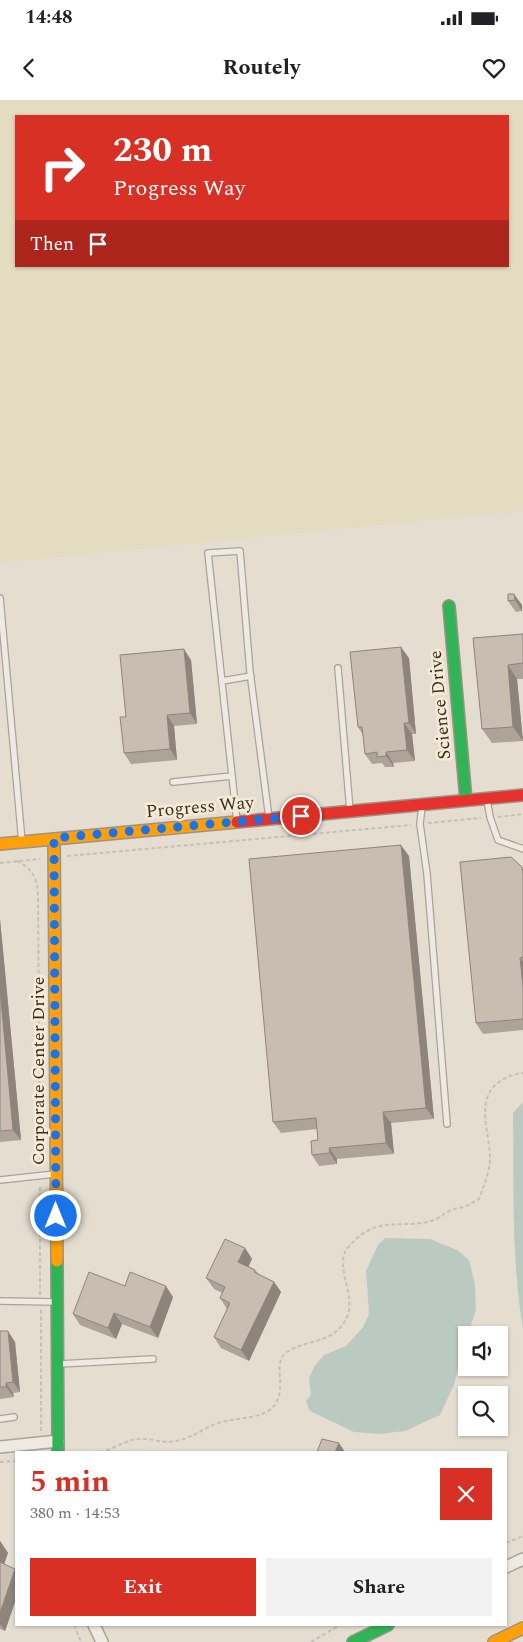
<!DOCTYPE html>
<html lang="en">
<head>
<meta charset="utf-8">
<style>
  :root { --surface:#fff; --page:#f2f2f2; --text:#202124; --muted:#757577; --accent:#d93025 }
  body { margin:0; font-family:Spectral,serif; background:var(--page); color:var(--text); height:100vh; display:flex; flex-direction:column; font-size:19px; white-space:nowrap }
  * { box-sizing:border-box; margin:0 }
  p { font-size:16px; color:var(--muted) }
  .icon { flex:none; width:28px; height:28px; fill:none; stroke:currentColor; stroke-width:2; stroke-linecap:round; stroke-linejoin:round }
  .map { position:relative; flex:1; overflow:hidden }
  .sheet { position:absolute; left:15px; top:1351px; width:492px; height:175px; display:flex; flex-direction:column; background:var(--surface); border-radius:0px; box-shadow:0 1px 4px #0004 }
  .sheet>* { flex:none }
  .hud { position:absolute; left:15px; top:15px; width:494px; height:152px; border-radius:0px; box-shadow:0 1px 4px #0004; background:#d93025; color:#fff; overflow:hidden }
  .tools { position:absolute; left:458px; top:1226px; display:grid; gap:10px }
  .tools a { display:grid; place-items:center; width:50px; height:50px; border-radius:0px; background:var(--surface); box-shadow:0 1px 4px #0004; font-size:25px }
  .pin { position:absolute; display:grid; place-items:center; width:42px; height:42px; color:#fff; margin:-21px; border:2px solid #fff; border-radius:50%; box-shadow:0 1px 5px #0007 }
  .me { position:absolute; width:55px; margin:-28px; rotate:0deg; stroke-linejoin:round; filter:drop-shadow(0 0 4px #0008) }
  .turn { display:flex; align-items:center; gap:18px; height:105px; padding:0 15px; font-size:22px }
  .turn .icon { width:65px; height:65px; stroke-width:2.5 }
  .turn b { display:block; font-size:35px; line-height:42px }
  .then { display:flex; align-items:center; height:48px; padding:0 15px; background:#0003; gap:10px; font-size:19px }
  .round { display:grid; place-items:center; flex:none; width:52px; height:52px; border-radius:0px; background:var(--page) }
  .overview { display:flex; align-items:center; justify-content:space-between; height:85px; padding:0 15px }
  h1 { font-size:30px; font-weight:700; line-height:38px; color:var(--accent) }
  .cta { display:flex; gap:10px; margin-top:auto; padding:10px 15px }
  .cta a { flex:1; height:58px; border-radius:0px; background:var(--accent); color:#fff; font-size:20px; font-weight:700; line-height:58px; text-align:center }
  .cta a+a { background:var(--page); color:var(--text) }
  .status { display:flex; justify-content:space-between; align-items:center; height:35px; padding:0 25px; background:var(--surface); direction:ltr }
  .status svg { height:14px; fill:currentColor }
  header { display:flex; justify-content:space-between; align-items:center; height:65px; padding:0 15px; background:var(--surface); font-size:22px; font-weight:700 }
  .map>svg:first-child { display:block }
</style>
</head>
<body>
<div class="status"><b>14:48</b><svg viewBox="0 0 49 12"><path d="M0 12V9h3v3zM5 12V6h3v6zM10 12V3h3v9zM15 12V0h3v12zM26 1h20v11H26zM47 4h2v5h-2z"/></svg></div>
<header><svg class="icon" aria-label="back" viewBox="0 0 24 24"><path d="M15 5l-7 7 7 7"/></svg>Routely<svg class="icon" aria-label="heart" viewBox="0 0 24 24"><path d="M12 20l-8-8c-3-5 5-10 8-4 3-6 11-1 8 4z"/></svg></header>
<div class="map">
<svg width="523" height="1542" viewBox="0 0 523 1542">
  <rect width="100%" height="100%" fill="#e5ded0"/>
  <path fill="#e4dcc1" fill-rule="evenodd" d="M0 0H523V411L0 463ZM16 16H508V166H16Z"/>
  <path fill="#bbcac1" d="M523 1002V1229C511 1158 514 1085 513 1013Z
    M385 1138 430 1139 457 1150 469 1160 475 1184 476 1209 468 1235H466L454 1285 440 1315 405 1331 380 1334 354 1332 310 1311 306 1301 311 1295 309 1278 314 1267 324 1255 346 1246 363 1227 369 1214 366 1171 378 1145Z"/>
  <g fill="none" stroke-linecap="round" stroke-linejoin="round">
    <defs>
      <path id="lane" d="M0 498 22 742
        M338 568 350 711
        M222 581 251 576
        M173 682 232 676
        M487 700 490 717 498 740 523 749
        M422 706 420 724 427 774 447 1024
        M237 722 208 453 240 451 250 572 269 718
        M0 1080 55 1074
        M0 1201 56 1202
        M59 1264 153 1259
        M0 1319 14 1317"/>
      <path id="street" d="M0 1347 58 1341
        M506 1467 523 1459
        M94 1525 102 1542"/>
      <path id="fast" d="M449 506 466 700
        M57 1161 58 1352
        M353 1542 388 1525"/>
      <path id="slow" d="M54 739 57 1161
        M0 744 237 722
        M494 1542 523 1528"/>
      <path id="jam" d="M237 722 523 695"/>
    </defs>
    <use href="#lane" stroke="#aba398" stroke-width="8"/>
    <use href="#street" stroke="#aba398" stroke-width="14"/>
    <use href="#fast" stroke="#9a9388" stroke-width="14"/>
    <use href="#slow" stroke="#9a9388" stroke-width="14"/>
    <use href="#jam" stroke="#9a9388" stroke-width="14"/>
    <path stroke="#c6c1b8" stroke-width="2" stroke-dasharray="4 2.5" stroke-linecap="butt" d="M498 717 523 714
      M428 723 481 718
      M67 756 411 725
      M17 761C33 769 37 778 38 795L40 1067
      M0 763 40 759
      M40 1195V1085
      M41 1210V1332
      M100 1352C111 1350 121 1343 132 1340 144 1336 157 1342 169 1342 192 1340 201 1328 222 1322 236 1318 260 1319 272 1308 290 1290 270 1264 287 1252 306 1239 330 1245 345 1221 359 1199 335 1171 346 1150 348 1147 353 1142 356 1139 382 1116 403 1129 431 1121 439 1119 444 1113 451 1110 456 1108 461 1108 466 1106 470 1104 475 1101 479 1099 484 1085 490 1072 490 1058 490 1031 473 998 502 980 509 976 514 974 523 973
      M0 1362 16 1361
      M506 1443 523 1436
      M74 1525 81 1542
      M311 1542 340 1525"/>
    <use href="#lane" stroke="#eee9e1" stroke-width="5.5"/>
    <use href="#street" stroke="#eee9e1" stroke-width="11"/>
    <use href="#fast" stroke="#30b455" stroke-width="11"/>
    <use href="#slow" stroke="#ff9f0a" stroke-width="11"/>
    <use href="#jam" stroke="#e5322d" stroke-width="11"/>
  </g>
  <path fill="#ada398" d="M508 494 522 505V511L516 512 508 501Z
    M523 534V579H517L523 641 492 643 482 629 473 538Z
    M409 558 416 634H412L415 661 393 663 394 667H385L382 663 372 664 365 654 363 635 358 627Z
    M191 560 197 624 174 626 177 660 131 664 124 653 126 617Z
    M409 756 434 1019 391 1023 394 1054 337 1059V1064L319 1066 312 1055 318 1040 317 1029 281 1033 273 1022Z
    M511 757 523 768V930L483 934 476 923Z
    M0 819 21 1040 0 1042Z
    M245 1148 252 1159 248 1166 255 1170 259 1174 274 1182 281 1192 249 1261 221 1248 214 1237 227 1209 220 1198 222 1193 214 1189 206 1178Z
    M125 1186 173 1197 158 1238 122 1224 116 1239 80 1225 73 1214Z
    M0 1231 15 1242 20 1292 13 1293 14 1297 0 1299Z
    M0 1441 8 1453 4 1464 15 1469 16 1470V1499L5 1531 0 1529Z"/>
  <path fill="#8d847c" d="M514 494 522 505V511L515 500Z
    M401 547 409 558 416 634 409 623Z
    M184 549 191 560 197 624 190 613Z
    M508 565 517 579 523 641 513 627Z
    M167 615 174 626 177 660 170 649Z
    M404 623 412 634 415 661 407 650Z
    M386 652 393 663 394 667 386 656Z
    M401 745 409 756 434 1019 426 1008Z
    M0 819 21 1040 13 1030 0 889Z
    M520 858 523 862V887Z
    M383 1012 391 1023 394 1054 386 1043Z
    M329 1048 337 1059V1064L330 1053Z
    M245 1148 252 1159 246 1172 238 1162Z
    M274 1182 281 1192 249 1261 241 1250Z
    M166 1186 173 1197 158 1238 150 1227Z
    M114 1213 122 1224 116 1239 108 1228Z
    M8 1231 15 1242 20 1292 13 1282Z
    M6 1283 13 1293 14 1297 6 1287Z
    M339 1343 345 1352H335Z
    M0 1441 8 1453 2 1470 0 1468Z
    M15 1469 16 1470V1499L5 1531 0 1524V1513Z"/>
  <path fill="#c9bdb1" stroke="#8d847c" d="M508 494H514L515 500 508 501Z
    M523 534V563L508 565 513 627 482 629 473 538Z
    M401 547 409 623H404L407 650 386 652V656L377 657V652L365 654 362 627H358L350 552Z
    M184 549 190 613 167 615 170 649 124 653 120 617H126L120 555Z
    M401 745 426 1008 383 1012 386 1043 329 1048 330 1053 312 1055 311 1041 318 1040 316 1018 273 1022 249 759Z
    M511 757 522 767 523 774V857L520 858 523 887V919L476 923 460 762Z
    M0 889 13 1030 0 1031Z
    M225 1139 245 1148 238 1162 255 1170 254 1172 274 1182 241 1250 214 1237 230 1203 220 1198 225 1187 206 1178Z
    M89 1172 125 1186 130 1172 166 1186 150 1227 114 1213 108 1228 73 1214Z
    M0 1231H8L13 1282 6 1283V1287H0Z
    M322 1339 339 1343 335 1352H317Z
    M0 1462 15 1469 0 1513Z"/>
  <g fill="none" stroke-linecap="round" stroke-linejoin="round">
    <path stroke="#1a73e8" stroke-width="9" stroke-dasharray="0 16.2" d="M56 1116 54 738 301 716"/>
  </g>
  <g text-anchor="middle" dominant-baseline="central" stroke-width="5" stroke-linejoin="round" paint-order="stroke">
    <g font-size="18" fill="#3a2d20" stroke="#f5ecd7">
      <text transform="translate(440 605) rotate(-95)">Science Drive</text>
      <text transform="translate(200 707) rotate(-5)">Progress Way</text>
      <text transform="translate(38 971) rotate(-90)">Corporate Center Drive</text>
    </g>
  </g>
</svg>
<div class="tools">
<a><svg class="icon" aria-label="sound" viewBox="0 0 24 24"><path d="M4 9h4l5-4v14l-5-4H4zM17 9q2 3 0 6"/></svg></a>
<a><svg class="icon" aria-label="search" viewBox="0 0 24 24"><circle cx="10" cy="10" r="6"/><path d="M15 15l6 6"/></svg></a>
</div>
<div class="pin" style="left:301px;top:716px;background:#d93025"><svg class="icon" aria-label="arrive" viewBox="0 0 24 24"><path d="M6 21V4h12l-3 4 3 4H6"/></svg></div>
<svg class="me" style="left:56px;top:1116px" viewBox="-20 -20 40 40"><circle r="17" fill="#1a73e8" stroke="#fff" stroke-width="3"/><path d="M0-11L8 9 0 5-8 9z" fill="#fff"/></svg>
<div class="hud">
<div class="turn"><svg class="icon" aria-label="right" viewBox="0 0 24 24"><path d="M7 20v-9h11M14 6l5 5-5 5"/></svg><div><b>230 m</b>Progress Way</div></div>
<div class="then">Then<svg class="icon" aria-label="arrive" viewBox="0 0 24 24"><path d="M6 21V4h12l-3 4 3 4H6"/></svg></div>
</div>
<section class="sheet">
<div class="overview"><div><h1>5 min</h1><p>380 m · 14:53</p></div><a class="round" style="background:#d93025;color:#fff"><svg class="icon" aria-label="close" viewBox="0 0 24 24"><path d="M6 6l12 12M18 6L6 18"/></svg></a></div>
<div class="cta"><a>Exit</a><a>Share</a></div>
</section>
</div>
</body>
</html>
